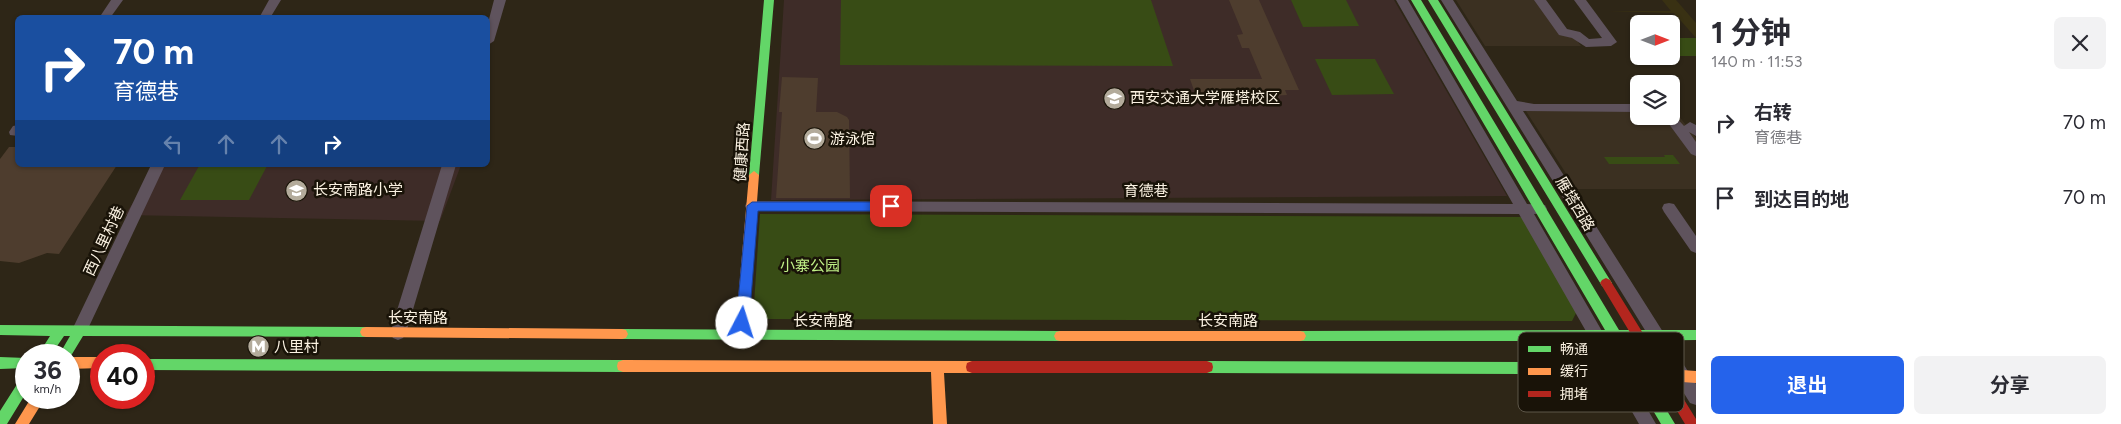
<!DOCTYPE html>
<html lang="zh">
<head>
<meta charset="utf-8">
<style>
  :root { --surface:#fff; --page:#f2f2f3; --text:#2b2b33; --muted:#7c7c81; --accent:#2563eb }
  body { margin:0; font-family:Figtree,"Noto Sans SC",sans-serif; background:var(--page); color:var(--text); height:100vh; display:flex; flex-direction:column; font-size:19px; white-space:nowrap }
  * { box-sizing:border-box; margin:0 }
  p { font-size:16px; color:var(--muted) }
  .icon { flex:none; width:28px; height:28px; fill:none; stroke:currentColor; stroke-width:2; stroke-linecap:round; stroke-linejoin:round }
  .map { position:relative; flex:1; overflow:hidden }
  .panel { display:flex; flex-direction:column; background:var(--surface); width:425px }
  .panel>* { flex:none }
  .guide { position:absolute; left:15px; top:15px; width:475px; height:152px; border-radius:8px; box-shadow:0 1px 4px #0004; background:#1a4fa0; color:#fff; overflow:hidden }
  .needle { width:32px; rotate:90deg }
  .buttons { position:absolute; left:1630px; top:15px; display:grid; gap:10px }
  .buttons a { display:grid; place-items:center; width:50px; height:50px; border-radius:8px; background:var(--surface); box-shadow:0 1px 4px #0004; font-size:25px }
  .speed { position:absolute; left:15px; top:344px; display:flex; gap:10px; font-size:25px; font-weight:700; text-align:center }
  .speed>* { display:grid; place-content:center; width:65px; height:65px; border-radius:50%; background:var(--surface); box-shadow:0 1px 4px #0004; line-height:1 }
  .speed small { font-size:12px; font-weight:400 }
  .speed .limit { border:8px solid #d22; background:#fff; color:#111 }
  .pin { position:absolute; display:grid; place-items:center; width:42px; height:42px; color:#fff; margin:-21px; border-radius:10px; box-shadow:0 2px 8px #0006 }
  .me { position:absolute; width:55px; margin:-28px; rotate:5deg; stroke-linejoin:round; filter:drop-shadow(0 0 4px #0008) }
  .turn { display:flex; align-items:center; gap:18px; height:105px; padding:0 15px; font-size:22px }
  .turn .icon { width:65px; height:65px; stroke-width:2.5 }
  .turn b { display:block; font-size:35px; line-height:42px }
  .lanes { display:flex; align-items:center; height:48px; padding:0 15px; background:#0003; justify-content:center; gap:25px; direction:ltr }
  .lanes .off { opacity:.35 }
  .round { display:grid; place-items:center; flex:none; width:52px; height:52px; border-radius:8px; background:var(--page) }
  .headline { display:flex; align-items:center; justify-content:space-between; height:85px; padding:0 15px }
  h1 { font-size:30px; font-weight:700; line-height:38px }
  .primary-button { display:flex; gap:10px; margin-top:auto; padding:10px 15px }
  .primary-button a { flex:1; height:58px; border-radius:8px; background:var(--accent); color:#fff; font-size:20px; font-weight:700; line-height:58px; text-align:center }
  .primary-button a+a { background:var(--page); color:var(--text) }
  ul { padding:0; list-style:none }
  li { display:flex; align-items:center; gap:15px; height:75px; padding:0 15px }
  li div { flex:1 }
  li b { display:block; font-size:19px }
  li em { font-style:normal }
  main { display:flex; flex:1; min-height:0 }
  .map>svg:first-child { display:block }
</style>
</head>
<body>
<main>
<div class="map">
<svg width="1696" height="424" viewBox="0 0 1696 424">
  <rect width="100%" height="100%" fill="#2e2617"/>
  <path fill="#3b3021" d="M1456 0H1544L1571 38H1575L1581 46H1485Z
    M1522 105H1639V116H1671V106L1696 138V189H1576Z"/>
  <path fill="#3e2c28" d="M784 0H1394L1507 196 771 200Z
    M158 165H461L440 221 125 215Z"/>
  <path fill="#384c15" d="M841 0H1151L1173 66 840 65Z
    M1291 0H1346L1359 26 1303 27Z
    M1671 38H1696V56H1671Z
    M1315 59H1375L1394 94 1332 95Z
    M1664 155H1673L1680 164H1609L1604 157H1665Z
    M199 166H267L249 200H180Z
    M760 214 1527 217 1579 307 1572 321 753 319Z"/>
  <path fill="#393113" d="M1662 0H1676L1696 23V38L1674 13 1608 11H1671Z"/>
  <path fill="#4e3d2e" d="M1229 0H1259L1299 90H1285L1287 95 1268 96 1271 102H1198L1190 79H1262L1249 48H1242L1237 35 1243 34Z
    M782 77 818 78 816 112H837L847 117 849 120 850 198H776L782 112H779Z
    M9 147H18V165H117L59 254 47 253 19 263 0 261V159Z"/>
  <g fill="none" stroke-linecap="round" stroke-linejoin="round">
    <path fill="#5f535d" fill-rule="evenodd" d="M111 0H123L110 18H99Z
      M269 0H281L270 18H259Z
      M494 0H506L494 41 488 45V23Z
      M1396 0H1408L1527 204 1545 205 1547 209 1545 213 1534 214 1656 424H1639L1519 214 752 211 747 210 745 206 747 202 752 201 1513 204Z
      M1441 0H1453L1517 101 1534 104H1639V112L1523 111 1696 384V405L1690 403Z
      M1534 0H1546L1567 29 1580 32 1589 39 1602 38 1574 0H1586L1617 42 1611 46 1586 47 1572 38 1559 35Z
      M1671 112 1684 126 1690 122 1696 125V136L1689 132 1696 142V156L1691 154 1663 116H1671Z
      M18 125V136L10 135 9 132 13 126Z
      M151 165H165L85 335 80 336 75 335 72 330Z
      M442 165H456L406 333 403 338 398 340 393 338 390 333Z
      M1669 203 1674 204 1696 236V253L1691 251 1664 212 1662 208 1664 204Z"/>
    <path fill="#63d668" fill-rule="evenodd" d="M764 0H774L759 175 754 179 749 175Z
      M1411 0H1421L1619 330H1696V340L1625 341 1675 424H1661L1631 373 1630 376 1625 378 1571 374 1207 373 1202 371 1201 367 1202 363 1207 361 1571 362 1627 367 1612 341H1300L1296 340 1294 336 1296 332 1300 331 1605 330Z
      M1428 0H1438L1610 280 1612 283 1610 286 1606 288 1602 286Z
      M0 325 366 327 370 328 372 332 370 336 366 337 83 336 69 359V355H59L70 336H64L51 355H38L50 336 0 335Z
      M622 329 1060 331 1064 332 1066 336 1064 340 1060 341 622 339 618 338 616 334 618 330Z
      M0 357 26 358V368L0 369Z
      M144 359 623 360 628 362 629 366 628 370 623 372 144 370Z
      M26 376V393L7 424H0V411L21 378Z"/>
    <path fill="#ff974d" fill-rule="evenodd" d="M754 171 759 175 747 335 745 339 741 340 737 339 735 335 749 175Z
      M366 327 622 329 626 330 628 334 626 338 622 339 366 337 362 336 360 332 362 328Z
      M1060 331H1300L1304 332 1306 336 1304 340 1300 341H1060L1056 340 1054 336 1056 332Z
      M69 357H101V368L69 369Z
      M623 360 972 361 977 363 978 367 977 371 972 373H944L947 424H933L931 372H623L618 370 617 366 618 362Z
      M1625 366 1696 371V383L1625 378 1620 376 1619 372 1620 368Z
      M31 398H45L29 424H15Z"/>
    <path fill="#b3261e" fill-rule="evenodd" d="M1606 278 1610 280 1696 419V424H1685L1602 286 1600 283 1602 280Z
      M972 361H1207L1212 363 1213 367 1212 371 1207 373H972L967 371 966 367 967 363Z"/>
  </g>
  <path fill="#2563eb" stroke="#184099" d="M752 202H891L897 206 891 211H758L749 323 747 327 742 328 738 327 736 323 747 206Z"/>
  <defs>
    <symbol id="university-disc" viewBox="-11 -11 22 22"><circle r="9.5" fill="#b3ab9b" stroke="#191308"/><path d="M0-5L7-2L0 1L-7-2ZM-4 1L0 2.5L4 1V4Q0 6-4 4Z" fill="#fff"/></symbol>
    <symbol id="stadium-disc" viewBox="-11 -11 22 22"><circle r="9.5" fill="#b3ab9b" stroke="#191308"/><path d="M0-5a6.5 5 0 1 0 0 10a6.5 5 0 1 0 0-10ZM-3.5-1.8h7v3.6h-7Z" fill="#fff"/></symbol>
    <symbol id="school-disc" viewBox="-11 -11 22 22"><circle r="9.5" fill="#b3ab9b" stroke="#191308"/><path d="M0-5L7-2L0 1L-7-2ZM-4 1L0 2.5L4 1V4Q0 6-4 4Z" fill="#fff"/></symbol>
    <symbol id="metro-disc" viewBox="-11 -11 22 22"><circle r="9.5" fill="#b3ab9b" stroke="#191308"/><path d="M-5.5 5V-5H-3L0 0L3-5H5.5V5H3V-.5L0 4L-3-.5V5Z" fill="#fff"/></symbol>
  </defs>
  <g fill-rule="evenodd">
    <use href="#university-disc" x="1102" y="86" width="25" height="25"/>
    <use href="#stadium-disc" x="802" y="126" width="25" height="25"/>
    <use href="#school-disc" x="284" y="178" width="25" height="25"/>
    <use href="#metro-disc" x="246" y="334" width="25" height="25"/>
  </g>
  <g text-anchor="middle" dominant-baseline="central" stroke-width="5" stroke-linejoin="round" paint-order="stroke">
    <g font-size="15" fill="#fbf2e2" stroke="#191308" text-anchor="start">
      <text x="1130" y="98">西安交通大学雁塔校区</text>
      <text x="830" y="139">游泳馆</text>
      <text x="313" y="190">长安南路小学</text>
      <text x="274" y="347">八里村</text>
    </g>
    <g font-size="15" fill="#fbf2e2" stroke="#191308">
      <text transform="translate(742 152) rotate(-86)">健康西路</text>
      <text x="1146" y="191">育德巷</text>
      <text transform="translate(1575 204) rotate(59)">雁塔西路</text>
      <text transform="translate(104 241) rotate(-65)">西八里村巷</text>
      <text x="418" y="318">长安南路</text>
      <text x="823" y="321">长安南路</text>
      <text x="1228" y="321">长安南路</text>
    </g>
    <g font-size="15" fill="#c0f087" stroke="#191308">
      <text x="810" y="266">小寨公园</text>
    </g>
  </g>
  <rect x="1518" y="332" width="166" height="80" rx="8" fill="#191308" stroke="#5d5649" stroke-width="1"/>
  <rect x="1528" y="346" width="23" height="6" fill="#63d668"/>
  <rect x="1528" y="368" width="23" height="7" fill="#ff974d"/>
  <rect x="1528" y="391" width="23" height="6" fill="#b3261e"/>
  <g font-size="14" fill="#fbf2e2">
    <text x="1560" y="354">畅通</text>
    <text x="1560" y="376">缓行</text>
    <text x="1560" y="399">拥堵</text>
  </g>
</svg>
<div class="buttons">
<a><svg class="needle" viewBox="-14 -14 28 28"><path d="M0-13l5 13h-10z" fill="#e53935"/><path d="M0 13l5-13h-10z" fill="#7c7c81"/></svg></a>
<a><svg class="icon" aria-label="layers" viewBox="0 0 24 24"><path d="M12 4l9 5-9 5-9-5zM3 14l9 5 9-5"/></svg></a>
</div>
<div class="speed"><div>36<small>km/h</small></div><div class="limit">40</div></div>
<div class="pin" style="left:891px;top:206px;background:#d93025"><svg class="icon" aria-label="arrive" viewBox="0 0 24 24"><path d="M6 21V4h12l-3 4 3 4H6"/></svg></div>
<svg class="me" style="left:742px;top:323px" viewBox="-20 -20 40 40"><circle r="19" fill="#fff"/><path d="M0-13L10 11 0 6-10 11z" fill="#2563eb"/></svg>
<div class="guide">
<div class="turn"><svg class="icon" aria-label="right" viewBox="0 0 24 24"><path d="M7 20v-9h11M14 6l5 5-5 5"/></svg><div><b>70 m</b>育德巷</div></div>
<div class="lanes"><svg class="icon off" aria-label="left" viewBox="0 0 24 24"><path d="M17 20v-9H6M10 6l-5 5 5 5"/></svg><svg class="icon off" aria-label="ahead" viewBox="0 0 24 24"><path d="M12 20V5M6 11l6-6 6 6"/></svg><svg class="icon off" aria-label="ahead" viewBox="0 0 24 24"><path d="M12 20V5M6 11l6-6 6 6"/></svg><svg class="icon" aria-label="right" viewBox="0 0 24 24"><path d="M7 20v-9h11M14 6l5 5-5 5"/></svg></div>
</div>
</div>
<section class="panel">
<div class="headline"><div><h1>1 分钟</h1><p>140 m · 11:53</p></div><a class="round"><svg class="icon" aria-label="close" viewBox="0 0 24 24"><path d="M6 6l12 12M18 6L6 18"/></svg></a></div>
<ul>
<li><svg class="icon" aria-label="right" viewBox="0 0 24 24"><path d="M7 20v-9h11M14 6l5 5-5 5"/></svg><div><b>右转</b><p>育德巷</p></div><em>70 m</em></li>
<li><svg class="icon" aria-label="arrive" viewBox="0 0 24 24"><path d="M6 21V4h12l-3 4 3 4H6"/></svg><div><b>到达目的地</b></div><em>70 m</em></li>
</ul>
<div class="primary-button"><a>退出</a><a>分享</a></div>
</section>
</main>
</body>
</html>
